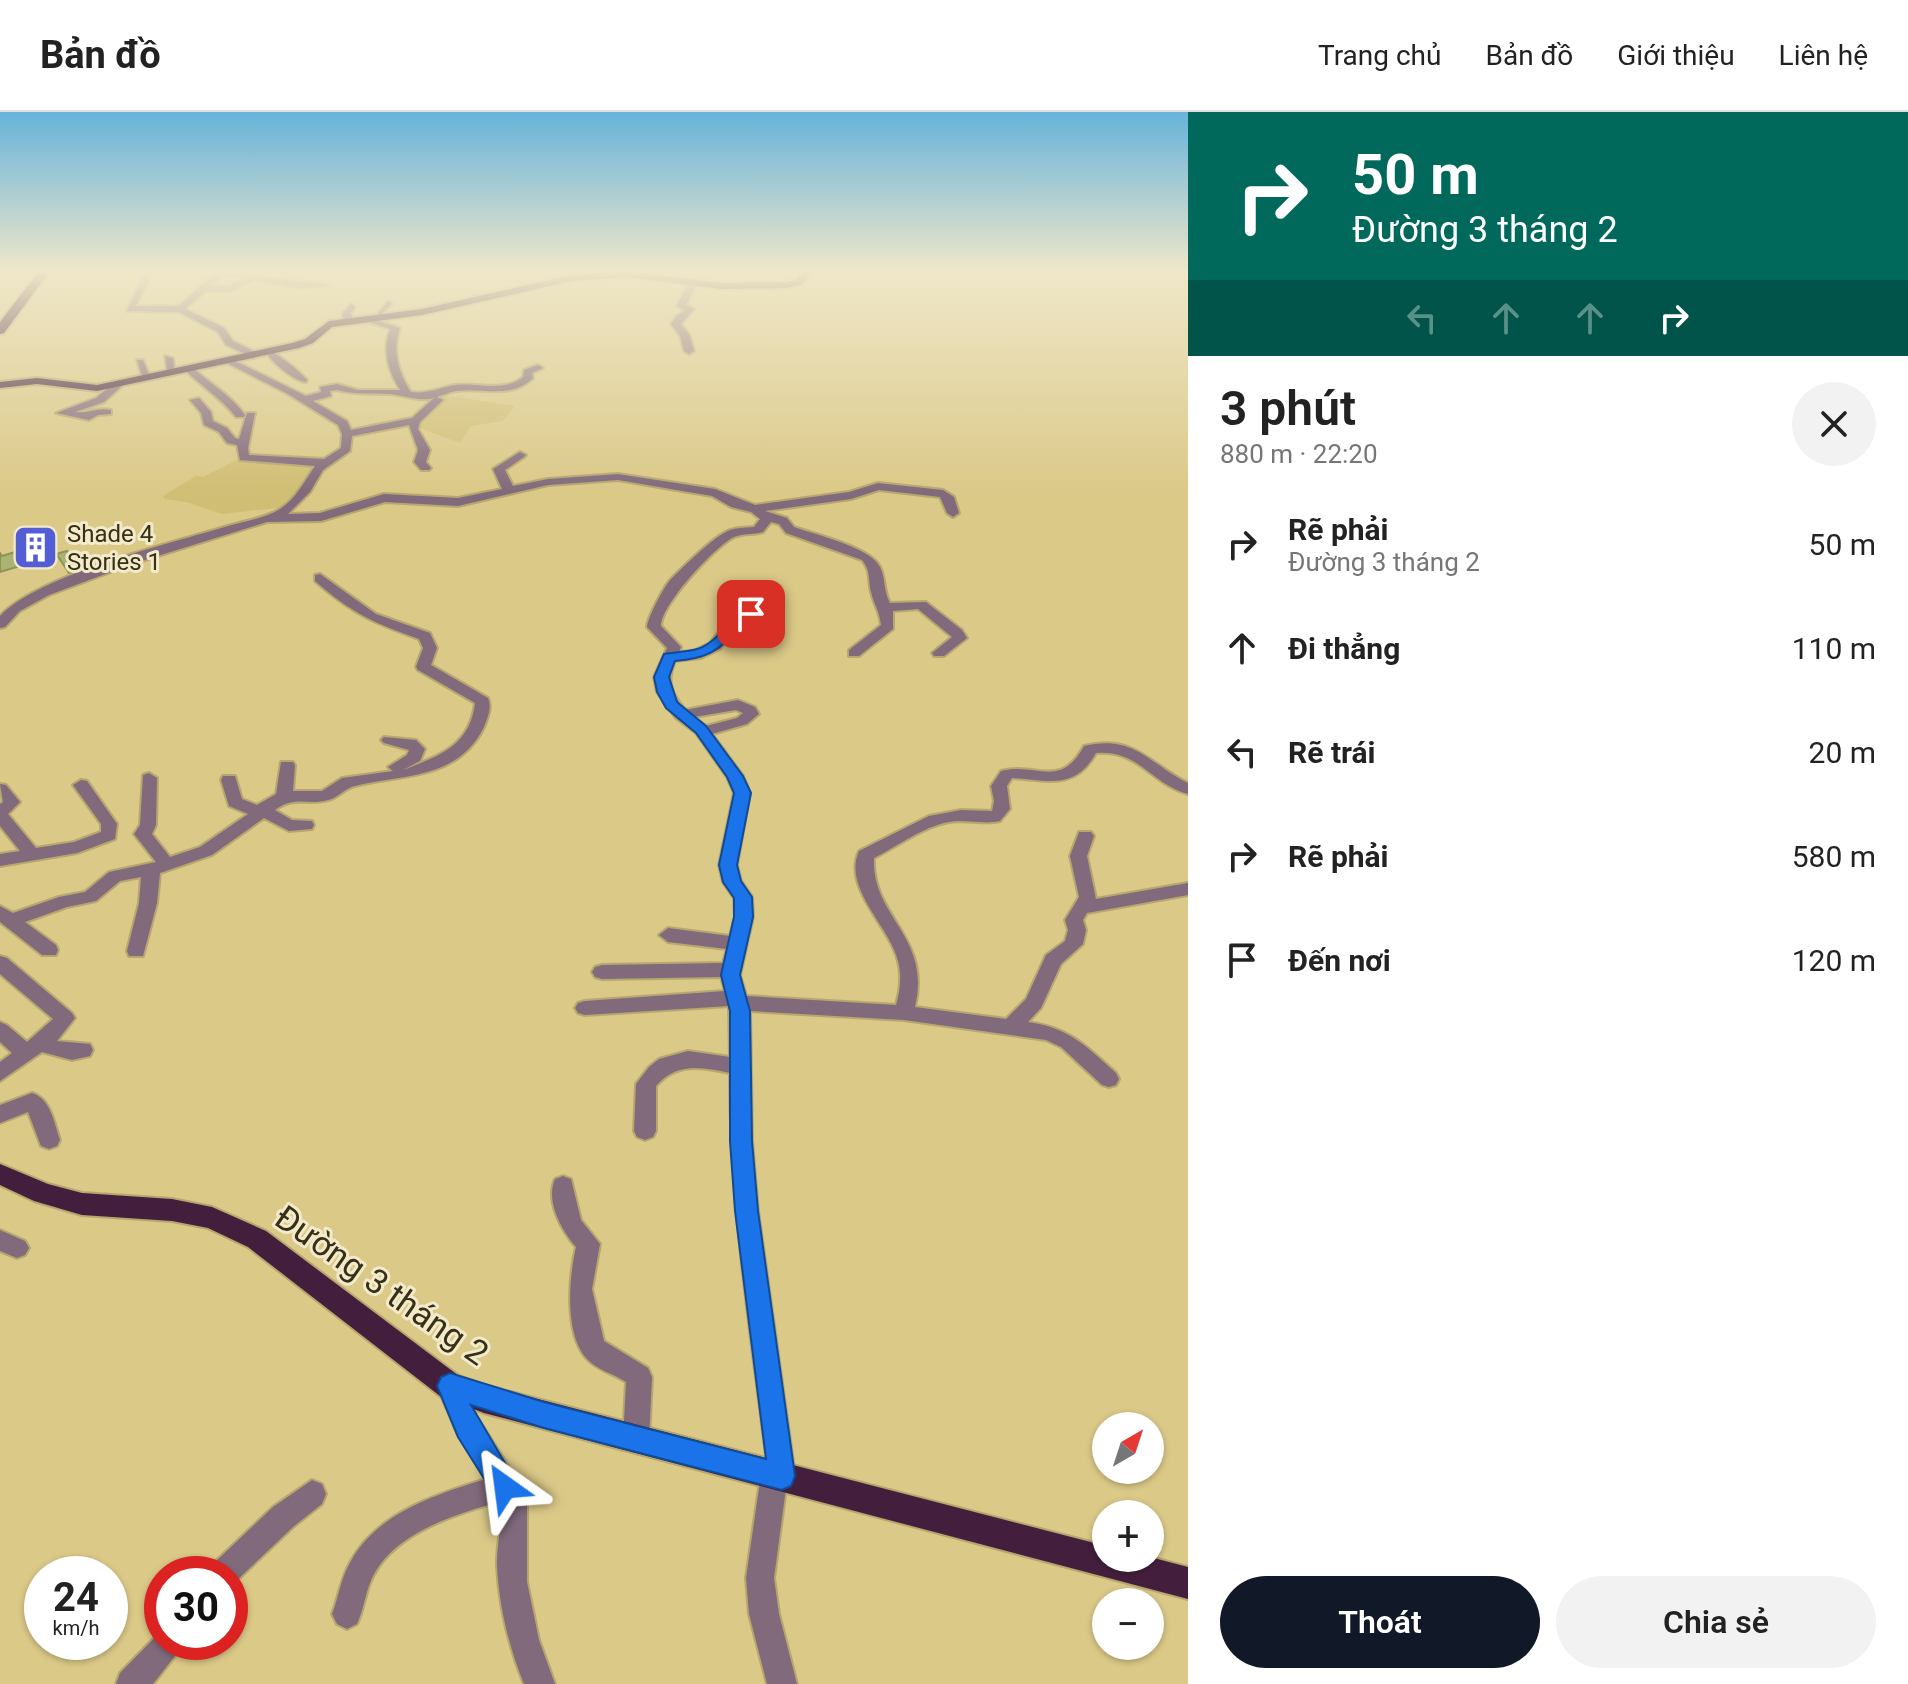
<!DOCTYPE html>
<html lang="vi">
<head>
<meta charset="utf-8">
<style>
  :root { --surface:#fff; --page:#f2f2f2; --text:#222; --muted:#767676; --line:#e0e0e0; --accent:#111827 }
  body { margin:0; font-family:Roboto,sans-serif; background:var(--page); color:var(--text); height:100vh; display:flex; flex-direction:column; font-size:30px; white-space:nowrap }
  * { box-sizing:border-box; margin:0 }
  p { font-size:26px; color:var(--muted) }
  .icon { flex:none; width:44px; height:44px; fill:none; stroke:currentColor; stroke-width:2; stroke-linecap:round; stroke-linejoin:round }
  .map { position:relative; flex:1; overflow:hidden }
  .side { display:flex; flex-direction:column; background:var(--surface); width:720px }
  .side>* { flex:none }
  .banner { background:#00695c; color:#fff; overflow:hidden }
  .needle { width:52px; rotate:39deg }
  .controls { position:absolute; left:1092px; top:1300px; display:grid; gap:16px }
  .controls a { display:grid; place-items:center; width:72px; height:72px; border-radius:50%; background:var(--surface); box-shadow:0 2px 6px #0004; font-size:40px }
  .speed { position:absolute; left:24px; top:1444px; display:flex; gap:16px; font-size:40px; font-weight:700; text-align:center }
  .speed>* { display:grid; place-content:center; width:104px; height:104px; border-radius:50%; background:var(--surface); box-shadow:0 2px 6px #0004; line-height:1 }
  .speed small { font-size:20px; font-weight:400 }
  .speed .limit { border:12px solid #d22; background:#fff; color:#111 }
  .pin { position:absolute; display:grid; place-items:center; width:68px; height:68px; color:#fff; margin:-34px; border-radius:16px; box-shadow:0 4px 12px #0006 }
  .me { position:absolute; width:88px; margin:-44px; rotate:329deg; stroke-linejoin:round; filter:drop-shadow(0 0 6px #0008) }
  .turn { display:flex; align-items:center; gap:28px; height:168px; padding:0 32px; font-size:36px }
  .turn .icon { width:104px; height:104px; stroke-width:2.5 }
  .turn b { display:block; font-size:56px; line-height:68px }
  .lanes { display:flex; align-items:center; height:76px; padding:0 32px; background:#0003; justify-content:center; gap:40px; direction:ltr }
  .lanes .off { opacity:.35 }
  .round { display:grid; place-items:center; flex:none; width:84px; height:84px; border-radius:42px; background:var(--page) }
  .overview { display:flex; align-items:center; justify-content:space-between; height:136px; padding:0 32px }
  h1 { font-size:48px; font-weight:600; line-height:60px }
  .button { display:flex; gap:16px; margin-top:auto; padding:16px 32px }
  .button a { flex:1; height:92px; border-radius:48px; background:var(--accent); color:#fff; font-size:32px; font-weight:600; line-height:92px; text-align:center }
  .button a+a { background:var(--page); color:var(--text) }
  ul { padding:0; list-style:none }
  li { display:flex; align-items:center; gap:24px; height:104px; padding:0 32px }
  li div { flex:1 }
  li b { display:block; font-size:30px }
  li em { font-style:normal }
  header { display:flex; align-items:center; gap:48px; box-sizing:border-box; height:112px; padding:0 40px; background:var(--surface); border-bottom:2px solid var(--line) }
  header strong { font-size:38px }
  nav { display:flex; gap:44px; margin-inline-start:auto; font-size:28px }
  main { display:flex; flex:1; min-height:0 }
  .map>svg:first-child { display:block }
</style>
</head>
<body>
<header>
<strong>Bản đồ</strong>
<nav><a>Trang chủ</a><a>Bản đồ</a><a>Giới thiệu</a><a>Liên hệ</a></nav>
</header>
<main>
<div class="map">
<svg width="1188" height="1572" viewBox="0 0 1188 1572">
  <rect width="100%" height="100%" fill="#dbc988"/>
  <path fill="#d1be75" d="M441 283 515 294 503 309 471 314 460 331 414 314 429 292Z
    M237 348 319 352 311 357 290 389 278 396 222 402 186 390 165 387 163 384 196 364 203 365Z"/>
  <path fill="#abb373" stroke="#8c9456" stroke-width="2" d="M48 430 56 442 67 439 80 456 69 461 57 443 0 460V441L2 444Z"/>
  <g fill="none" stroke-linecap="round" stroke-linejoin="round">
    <defs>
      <path id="minor" d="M145 159H153L136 194H179L218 159 329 173 298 176 254 168 229 180 206 179 187 195V198L224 216 233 229 257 241 259 243 254 246 226 233 218 220 179 200 127 199ZM224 163 246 166 228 174H211Z
        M693 167 697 170 686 193 694 197 681 212 690 224 694 239 689 242 684 239 680 224 671 212 676 204 685 199 677 194 689 170Z
        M388 189 392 192 376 208 400 216C392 238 398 260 411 280 428 282 438 276 455 273 478 270 502 281 523 265L524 258 538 253 543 256 532 261 533 266C510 288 484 275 456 279 450 280 443 283 437 285L443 288 420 310 418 317 430 338 426 350 431 356 429 358H421L414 350 418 338 409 313 352 324 350 339 323 358 310 380 288 402 320 401 384 382 458 386 502 377 493 357 520 340 526 343 524 345 505 358 513 374 548 367 618 362 715 377 755 393 849 380 878 371 943 378 954 385 959 401 953 405 947 401 940 385 879 378 851 387 765 399 787 406 794 415C816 423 870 435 880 455 886 467 883 478 890 491L926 490 962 518 967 526 944 544H934L932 541 952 525 918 497 893 499V517L859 544H849V538L881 513C879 497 874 493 871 480 868 467 871 459 862 448L786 421 779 412 771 410 763 420C753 423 740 421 732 426 712 438 661 493 661 514L681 535 679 540 693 539 710 531 720 518 764 485 769 484 776 488 730 524 720 537 701 546 675 549C666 570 671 580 685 598L738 588 755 595 759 602 747 612 712 622 743 664 750 681 737 753 741 769 752 785 753 805 740 863 746 884 896 893C900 879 902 864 898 849 890 815 842 776 859 739L929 704 961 698 992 699 994 689 991 674 1001 659C1037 650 1060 678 1084 634 1135 622 1149 652 1188 671V682C1151 672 1140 638 1096 641 1075 679 1047 668 1012 666L1007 674 1010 697 1000 709C983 713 966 707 949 710 922 715 898 734 874 746 871 805 932 824 915 895L1006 907 1026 887 1046 843 1065 829 1068 818 1065 808 1079 785 1070 744 1079 720H1091L1094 724 1087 744 1096 787 1188 771V783L1087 801 1083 808 1086 818 1083 832 1061 852 1041 896 1028 910C1070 916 1086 934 1116 961L1119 967 1116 973 1109 975 1102 973 1061 935 1046 928 904 908 750 899 752 1029 758 1099 795 1364 792 1374 786 1376 774 1466 779 1502 797 1572H767L749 1502 746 1466 761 1362 767 1351C751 1222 730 1092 730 961 701 955 677 950 656 974V1019L653 1025 645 1028 637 1025 634 1019 636 972 649 955 659 947 688 939 730 945 729 894 585 903 578 901 575 896 578 891 585 889 725 879 721 865 602 867 595 865 592 860 595 855 602 853 723 851 727 837 668 830 659 823 668 816 730 824 735 805 734 786 723 770 719 753 734 681 727 665 696 621 676 606 657 580 654 565 667 536 647 515C647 507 665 472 672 466 682 456 712 427 724 421 733 415 744 416 754 415L760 407 751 400 731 395 712 384 618 368 548 373 458 394 385 390 321 409 267 410 135 451 49 483 20 499 5 515 0 516V504C40 462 169 432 228 414 244 409 266 406 280 397 296 387 305 368 315 354L240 348 237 333 227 331 219 320 204 313 201 301 190 288 199 286 211 300 213 309 227 316 235 326 239 327 247 301H255L248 336 249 343 324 347 341 336 342 322 338 313 288 282 221 248 229 246 306 284 321 280 320 275 337 272 358 278H400C388 259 382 238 390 217L360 207 365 204 374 207ZM337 278C355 283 370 281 389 282 404 283 419 290 434 286L412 306 351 318 347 309 313 289 331 284 330 279ZM736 598 743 601 737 606 706 614 694 605Z
        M351 192 355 195 351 201 353 209 348 212 343 209V201Z
        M266 238C275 239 300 259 307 268L306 270C295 270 268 248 266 238Z
        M165 244 173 246 175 261 167 259Z
        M137 248H143L151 267H143Z
        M185 254H191C211 273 228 280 245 303L244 305H236C221 286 202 275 185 258Z
        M114 271 123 273 104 290 75 300C88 302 97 295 111 298V302L98 303 89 308 56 301 96 286Z
        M320 462 376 502 430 521 437 536 431 553 488 586C492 596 488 605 484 615 458 668 403 662 355 674 345 676 338 686 328 688 307 694 296 683 275 698L292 708 312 709 314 713 312 717 289 719 264 706 212 743 160 761 157 791 143 844H129L127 839 139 791 141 765 120 769 96 789 67 795 25 810 56 833 58 838 56 843H42L0 810V794L13 801 59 785 85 780 109 760 156 750 134 722 140 713 143 663 149 661 157 666 156 713 152 722 170 745 200 735 248 702 229 694 221 668 223 664H235L242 687 257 693 276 682 281 650H293L295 653 293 679H322L342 666 393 659 388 655 407 643 409 638 384 631 381 628 384 625 416 628 425 637 420 649 403 658C439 644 470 634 475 591L418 558 416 555 423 536 419 527C372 510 353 502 315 469V463Z
        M81 668 87 669 117 712 115 727 77 741 0 754V742L20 739 0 714V692L3 690 0 672 6 673 20 690 8 702 36 736 74 730 101 720V712L73 673Z
        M0 844 7 846 72 901 75 906 57 929 90 932 93 938 90 944 72 948 42 940 0 969V950L12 941 0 930V910L7 913 27 930 53 907 0 862Z
        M32 981C51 987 54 1011 60 1028L57 1034 49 1037 41 1034 28 1000 0 1011V993Z
        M563 1064 571 1067 581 1108 600 1132 592 1177 604 1229 648 1256 652 1265 649 1328 645 1337 636 1341 627 1337 623 1328 626 1270C614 1262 597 1258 587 1247 564 1222 569 1165 576 1135 562 1119 545 1089 555 1067Z
        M0 1118 25 1129 29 1136 25 1143 17 1146 0 1139Z
        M450 1262 459 1265 473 1299 514 1363 527 1393V1470L539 1528 555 1572H524C509 1535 499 1494 497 1454 496 1432 504 1412 498 1390 454 1403 389 1422 370 1471 365 1484 363 1499 357 1512L347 1517 337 1512 332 1502C339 1484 341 1465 351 1449 377 1401 437 1382 486 1367L458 1323 437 1274 441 1265Z
        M312 1368 322 1372 326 1382 322 1392 293 1415 233 1472 230 1473V1462H209L213 1452 273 1395Z
        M162 1518V1530H183L178 1540 153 1572H116L120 1561Z"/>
      <path id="major" d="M628 159 721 171 787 170 796 168 803 159H813L802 172 787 176 721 177 628 165 571 169 422 203 332 215 313 231 299 236 97 279 37 272 0 276V270L37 266 97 273 292 231 305 227 329 209 422 197 571 163Z
        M0 1052 48 1072 82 1081 172 1087 212 1095 266 1119 459 1264 484 1273 1106 1434V1446L1150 1445 1188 1455V1487L484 1301 440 1284 248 1135 208 1116 172 1109 82 1103 34 1089 0 1073Z"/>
      <path id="highway" d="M39 159H50L4 221 0 222V210Z"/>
    </defs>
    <use href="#minor" stroke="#b7a76f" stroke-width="4"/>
    <use href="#major" stroke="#b7a76f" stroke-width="4"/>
    <use href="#highway" stroke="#b7a76f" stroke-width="4"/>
    <use href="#minor" fill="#816a7c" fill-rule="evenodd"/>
    <use href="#major" fill="#441f3d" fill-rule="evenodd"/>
    <use href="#highway" fill="#2d0327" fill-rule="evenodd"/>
  </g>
  <linearGradient id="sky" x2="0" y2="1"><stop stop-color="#67b3db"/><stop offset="0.42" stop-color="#efe7c9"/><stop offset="1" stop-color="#efe7c9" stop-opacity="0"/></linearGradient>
  <rect width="1188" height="379" fill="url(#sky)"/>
  <path fill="#1a73e8" stroke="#114b97" stroke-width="2" d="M751 498 757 502 755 505C722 530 721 545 675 549L669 565 677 590 706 614 743 664 751 681 737 753 741 769 752 785 753 805 740 863 750 899 752 1029 758 1099 795 1364 791 1374 782 1378 544 1316 471 1293 519 1375 515 1384 505 1388 495 1384 458 1325 437 1274 441 1265 450 1261 544 1290 766 1347 735 1099 730 1029V899L721 863 734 805V786L723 770 719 753 734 681 727 665 696 621 666 596 657 580 654 565 664 542C679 539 696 541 709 531 724 521 732 505 751 498Z"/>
  <defs>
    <symbol id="building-square" viewBox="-11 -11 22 22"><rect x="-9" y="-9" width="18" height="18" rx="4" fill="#535ed5" stroke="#f2eaca"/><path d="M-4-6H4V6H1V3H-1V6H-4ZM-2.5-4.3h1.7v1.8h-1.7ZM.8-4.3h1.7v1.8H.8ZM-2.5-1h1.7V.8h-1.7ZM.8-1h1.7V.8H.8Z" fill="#fff"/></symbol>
  </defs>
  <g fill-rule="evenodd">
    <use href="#building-square" x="10" y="410" width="51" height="51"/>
  </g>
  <g text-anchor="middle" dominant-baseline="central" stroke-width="6" stroke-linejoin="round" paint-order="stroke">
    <g font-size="24" fill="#373016" stroke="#f2eaca" text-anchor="start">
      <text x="67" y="422">Shade 4<tspan x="67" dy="28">Stories 1</tspan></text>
    </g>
    <g font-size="34" fill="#373016" stroke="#f2eaca">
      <text transform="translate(382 1173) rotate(35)">Đường 3 tháng 2</text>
    </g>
  </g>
</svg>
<div class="controls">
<a><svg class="needle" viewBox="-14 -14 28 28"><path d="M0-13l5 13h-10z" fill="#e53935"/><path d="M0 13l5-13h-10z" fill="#767676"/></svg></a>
<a>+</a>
<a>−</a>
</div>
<div class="speed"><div>24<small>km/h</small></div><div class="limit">30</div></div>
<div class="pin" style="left:751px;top:502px;background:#d93025"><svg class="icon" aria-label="arrive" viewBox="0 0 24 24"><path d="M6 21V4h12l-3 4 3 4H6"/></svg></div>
<svg class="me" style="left:505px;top:1375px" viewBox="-20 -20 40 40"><path d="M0-17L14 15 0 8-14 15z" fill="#1a73e8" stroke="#fff" stroke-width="4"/></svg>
</div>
<section class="side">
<div class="banner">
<div class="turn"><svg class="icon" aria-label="right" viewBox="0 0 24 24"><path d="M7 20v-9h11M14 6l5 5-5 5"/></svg><div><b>50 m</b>Đường 3 tháng 2</div></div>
<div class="lanes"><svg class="icon off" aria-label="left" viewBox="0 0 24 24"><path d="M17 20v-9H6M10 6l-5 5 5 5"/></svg><svg class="icon off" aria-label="ahead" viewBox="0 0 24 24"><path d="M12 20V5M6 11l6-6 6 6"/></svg><svg class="icon off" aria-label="ahead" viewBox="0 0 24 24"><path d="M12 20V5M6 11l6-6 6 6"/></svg><svg class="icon" aria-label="right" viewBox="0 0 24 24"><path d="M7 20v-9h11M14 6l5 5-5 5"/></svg></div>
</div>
<div class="overview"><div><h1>3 phút</h1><p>880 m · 22:20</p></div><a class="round"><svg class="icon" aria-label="close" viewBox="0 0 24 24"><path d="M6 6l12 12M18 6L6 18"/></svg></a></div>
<ul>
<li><svg class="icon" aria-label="right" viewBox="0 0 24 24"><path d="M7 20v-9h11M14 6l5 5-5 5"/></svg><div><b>Rẽ phải</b><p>Đường 3 tháng 2</p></div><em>50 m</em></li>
<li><svg class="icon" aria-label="ahead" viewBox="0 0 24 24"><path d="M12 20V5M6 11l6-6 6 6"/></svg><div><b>Đi thẳng</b></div><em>110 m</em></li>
<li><svg class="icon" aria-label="left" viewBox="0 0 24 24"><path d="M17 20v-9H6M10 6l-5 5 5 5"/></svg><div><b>Rẽ trái</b></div><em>20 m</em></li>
<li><svg class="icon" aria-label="right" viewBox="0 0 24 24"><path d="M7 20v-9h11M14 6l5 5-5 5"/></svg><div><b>Rẽ phải</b></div><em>580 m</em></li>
<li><svg class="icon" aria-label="arrive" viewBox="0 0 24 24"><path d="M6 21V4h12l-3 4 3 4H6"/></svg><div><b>Đến nơi</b></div><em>120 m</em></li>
</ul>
<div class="button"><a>Thoát</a><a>Chia sẻ</a></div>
</section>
</main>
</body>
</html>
